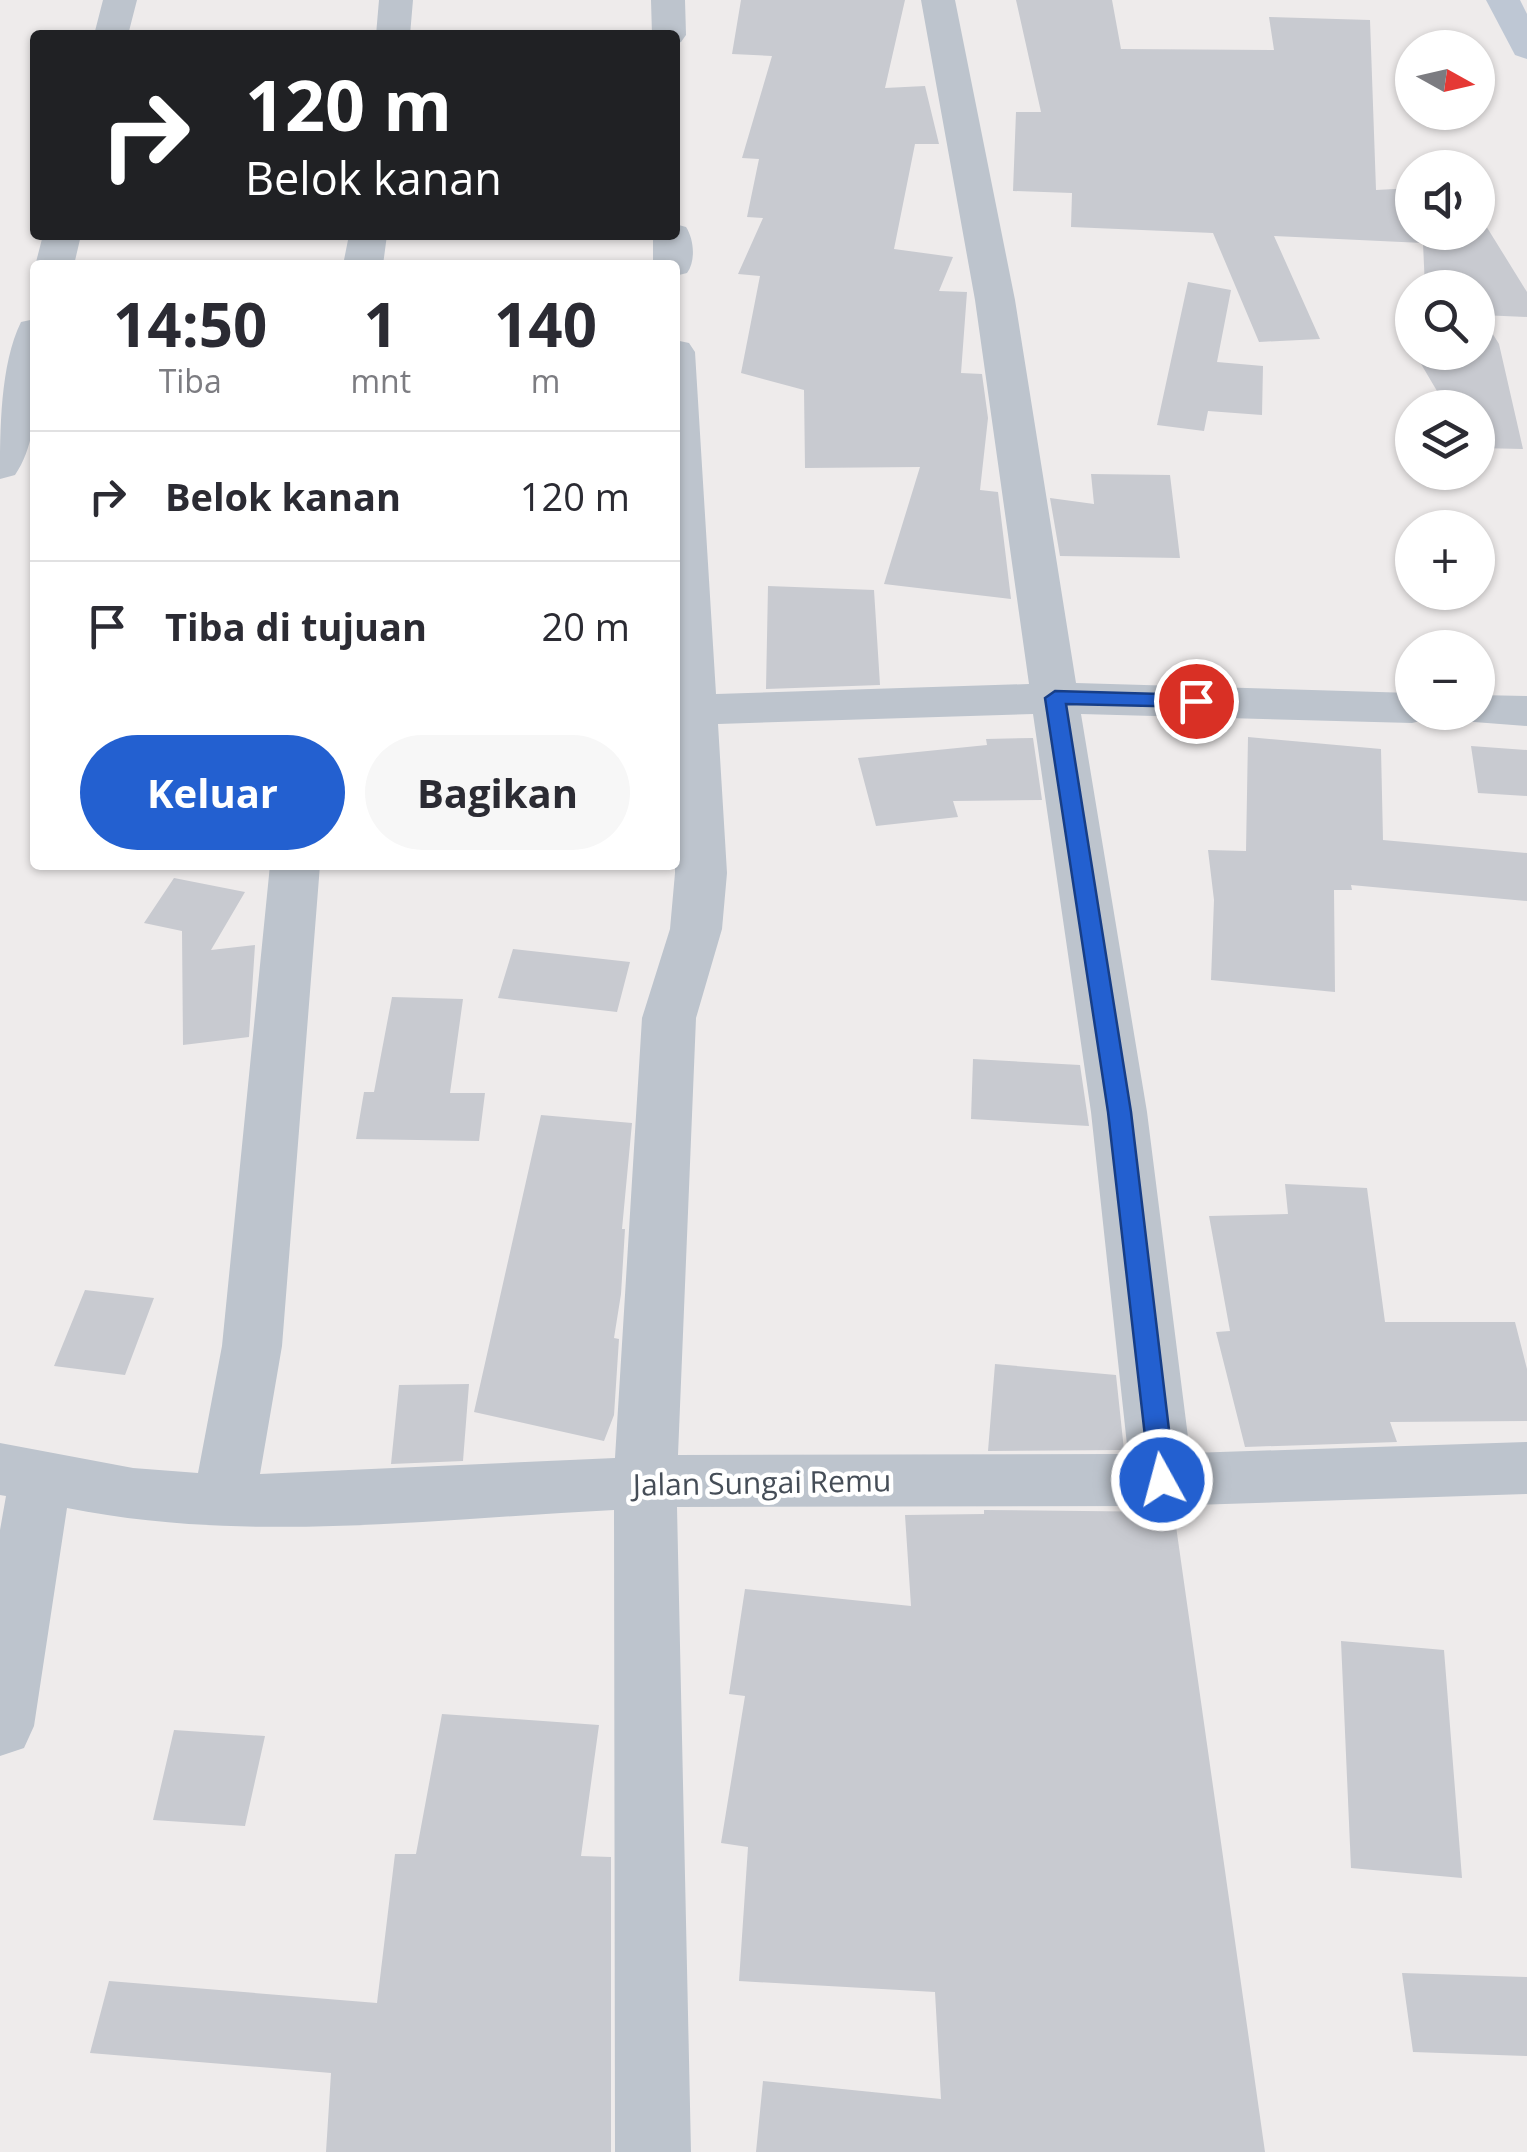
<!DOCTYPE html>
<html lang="id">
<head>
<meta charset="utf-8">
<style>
  :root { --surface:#fff; --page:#f7f7f7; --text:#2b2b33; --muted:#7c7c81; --line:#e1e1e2; --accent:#2360d0 }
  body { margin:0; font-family:"Open Sans",sans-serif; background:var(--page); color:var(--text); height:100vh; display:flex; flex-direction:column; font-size:38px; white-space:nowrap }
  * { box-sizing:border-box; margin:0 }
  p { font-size:32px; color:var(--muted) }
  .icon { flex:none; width:55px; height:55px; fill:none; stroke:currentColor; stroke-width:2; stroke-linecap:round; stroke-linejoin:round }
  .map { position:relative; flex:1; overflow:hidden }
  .drawer { position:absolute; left:30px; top:260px; width:650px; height:610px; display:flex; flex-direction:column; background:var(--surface); border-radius:10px; box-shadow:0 2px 8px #0004 }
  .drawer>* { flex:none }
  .hud { position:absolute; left:30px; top:30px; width:650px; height:210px; border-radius:10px; box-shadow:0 2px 8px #0004; background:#202124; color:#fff; overflow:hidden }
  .needle { width:65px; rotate:98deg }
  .fabs { position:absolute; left:1395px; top:30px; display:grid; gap:20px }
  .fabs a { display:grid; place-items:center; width:100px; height:100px; border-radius:50%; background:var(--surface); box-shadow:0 2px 8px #0004; font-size:50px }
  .pin { position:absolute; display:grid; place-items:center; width:85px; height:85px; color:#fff; margin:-42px; border:5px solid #fff; border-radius:50%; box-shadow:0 2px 10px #0007 }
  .me { position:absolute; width:110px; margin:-55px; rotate:353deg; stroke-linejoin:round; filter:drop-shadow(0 0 8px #0008) }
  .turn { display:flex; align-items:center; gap:35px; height:210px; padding:0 50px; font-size:45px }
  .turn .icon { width:130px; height:130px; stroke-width:2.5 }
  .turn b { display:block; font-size:70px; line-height:85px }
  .eta { display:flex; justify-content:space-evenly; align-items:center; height:170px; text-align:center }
  .eta b { font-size:60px; font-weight:700; line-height:70px }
  .cta { display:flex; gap:20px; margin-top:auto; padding:20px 50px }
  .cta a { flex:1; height:115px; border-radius:60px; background:var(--accent); color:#fff; font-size:40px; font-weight:700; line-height:115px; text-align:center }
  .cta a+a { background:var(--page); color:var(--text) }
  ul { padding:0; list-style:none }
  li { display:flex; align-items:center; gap:30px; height:130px; padding:0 50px; border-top:2px solid var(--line) }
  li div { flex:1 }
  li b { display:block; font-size:38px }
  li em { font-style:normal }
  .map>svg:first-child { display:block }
</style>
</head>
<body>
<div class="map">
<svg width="1527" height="2152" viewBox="0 0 1527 2152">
  <rect width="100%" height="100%" fill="#eeebeb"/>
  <path fill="#c8cad0" d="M741 0H905L885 88 925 86 939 144H915L894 249 953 257 939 291 967 292 961 373 982 374 988 418 980 490 998 492 1011 599 884 584 920 467 805 468 804 390 741 373 760 276 738 274 763 218 747 217 759 159 742 158 772 56 732 54Z
    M1016 0H1112L1121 49 1274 50 1269 17 1370 20 1376 190 1412 188V232H1478V213L1527 292V317L1481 315 1499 344 1523 449 1478 448V408H1447L1414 352H1478V288H1425L1423 243 1274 236 1320 339 1259 342 1213 233 1071 227 1072 193 1013 191 1016 112H1041Z
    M1188 282 1231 290 1217 362 1263 366 1262 415 1208 411 1204 431 1157 425Z
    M1091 474 1170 475 1180 558 1060 556 1050 498 1094 504Z
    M768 586 874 590 880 685 766 689Z
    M1248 737 1381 749 1383 840 1527 853V901L1351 885 1352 890H1334L1335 992 1211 980 1214 900 1208 850 1246 851Z
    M1033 738 1042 800 953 801 958 817 876 826 858 758 987 745 986 739Z
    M1471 746 1527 750V796L1478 793Z
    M174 878 245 892 211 950 255 945 249 1037 183 1045 182 931 144 923Z
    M513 949 630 962 617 1012 498 998Z
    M392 997 463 999 450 1093H485L479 1141 356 1139 364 1092H374Z
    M973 1059 1080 1065 1089 1126 971 1119Z
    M541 1115 632 1123 622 1229H625L621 1294 614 1338 619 1339 614 1415 604 1441 474 1412Z
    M1285 1184 1367 1188 1385 1322H1515L1527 1369V1421L1390 1422 1397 1442 1245 1447 1216 1332 1230 1331 1209 1216 1288 1214Z
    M85 1290 154 1298 125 1375 54 1366Z
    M995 1364 1116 1375 1124 1450 988 1451Z
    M469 1384 463 1461 391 1464 399 1385Z
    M984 1510 1174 1512 1265 2152H756L763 2081 941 2099 935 1992 739 1981 748 1847 721 1843 745 1696 729 1694 745 1589 911 1606 905 1515 984 1514Z
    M1341 1641 1444 1650 1462 1878 1351 1868Z
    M442 1714 599 1725 581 1856 611 1857V2152H326L331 2073 90 2053 109 1981 377 2003 395 1854H416Z
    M174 1730 265 1736 245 1826 153 1820Z
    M1402 1973 1527 1977V2056L1413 2052Z"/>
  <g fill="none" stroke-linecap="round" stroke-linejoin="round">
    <path fill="#bdc4cd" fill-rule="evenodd" d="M103 0H137L128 35H94Z
      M379 0H413L410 35H376Z
      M651 0H685L686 35 681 42 675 44V35H652Z
      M921 0H955L1015 300 1076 683 1412 693V712H1433L1429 719 1412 723 1081 714 1147 1112 1190 1453 1527 1442V1494L1162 1506 677 1507 691 2152H615L614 1510C432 1519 246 1544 67 1508L34 1726 24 1748 0 1756V1530L6 1496 0 1495V1443L133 1468 198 1473 222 1346 270 865H320L282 1346 260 1474 615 1458 642 1018 670 929 675 873V340L689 343 695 352 716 694 1029 684 975 300ZM1033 714 1091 1112 1128 1454 678 1455 696 1018 722 929 727 873 718 724Z
      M675 224 686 227C694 239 696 261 687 273L675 276V265H653V235H675Z
      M43 235H81L74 265 35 266Z
      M349 235H387L383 265H343Z
      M35 319C35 367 44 433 15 475L0 479C0 430 0 365 21 322Z
      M1478 695 1527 696V726L1461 721 1456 712H1478Z"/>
    <path fill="#bec7d4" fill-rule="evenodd" d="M1486 0H1520L1527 14V59L1515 55Z"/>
  </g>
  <path fill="#2360d0" stroke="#173e87" stroke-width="2.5" d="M1055 691 1196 695 1206 701 1196 707 1066 704 1131 1112 1175 1480 1162 1490 1150 1480 1108 1112 1045 698Z"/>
  <g text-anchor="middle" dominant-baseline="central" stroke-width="9" stroke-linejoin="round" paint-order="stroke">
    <g font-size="30" fill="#454d57" stroke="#fff">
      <text transform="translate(762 1482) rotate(-1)">Jalan Sungai Remu</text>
    </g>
  </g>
</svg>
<div class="fabs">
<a><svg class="needle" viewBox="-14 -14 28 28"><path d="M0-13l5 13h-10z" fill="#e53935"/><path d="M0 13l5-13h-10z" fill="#7c7c81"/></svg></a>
<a><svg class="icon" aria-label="sound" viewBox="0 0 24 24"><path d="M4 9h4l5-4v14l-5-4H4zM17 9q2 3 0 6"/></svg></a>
<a><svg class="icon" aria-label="search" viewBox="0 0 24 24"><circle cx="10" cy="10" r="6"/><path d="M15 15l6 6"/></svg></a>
<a><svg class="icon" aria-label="layers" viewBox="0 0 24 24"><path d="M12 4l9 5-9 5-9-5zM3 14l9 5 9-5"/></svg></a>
<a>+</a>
<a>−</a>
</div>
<div class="pin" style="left:1196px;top:701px;background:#d93025"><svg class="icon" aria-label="arrive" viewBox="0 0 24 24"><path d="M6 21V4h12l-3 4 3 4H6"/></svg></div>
<svg class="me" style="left:1162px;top:1480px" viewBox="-20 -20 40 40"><circle r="17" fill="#2360d0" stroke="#fff" stroke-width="3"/><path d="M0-11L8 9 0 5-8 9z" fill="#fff"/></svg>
<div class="hud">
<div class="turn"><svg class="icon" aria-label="right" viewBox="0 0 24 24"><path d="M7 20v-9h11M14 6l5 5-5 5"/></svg><div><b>120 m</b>Belok kanan</div></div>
</div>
<section class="drawer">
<div class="eta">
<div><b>14:50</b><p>Tiba</p></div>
<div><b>1</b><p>mnt</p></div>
<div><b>140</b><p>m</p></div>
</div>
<ul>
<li><svg class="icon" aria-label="right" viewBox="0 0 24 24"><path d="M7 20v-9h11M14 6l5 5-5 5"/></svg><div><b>Belok kanan</b></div><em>120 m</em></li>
<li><svg class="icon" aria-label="arrive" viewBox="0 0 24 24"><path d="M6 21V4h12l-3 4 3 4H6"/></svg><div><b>Tiba di tujuan</b></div><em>20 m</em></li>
</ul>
<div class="cta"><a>Keluar</a><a>Bagikan</a></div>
</section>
</div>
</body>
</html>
